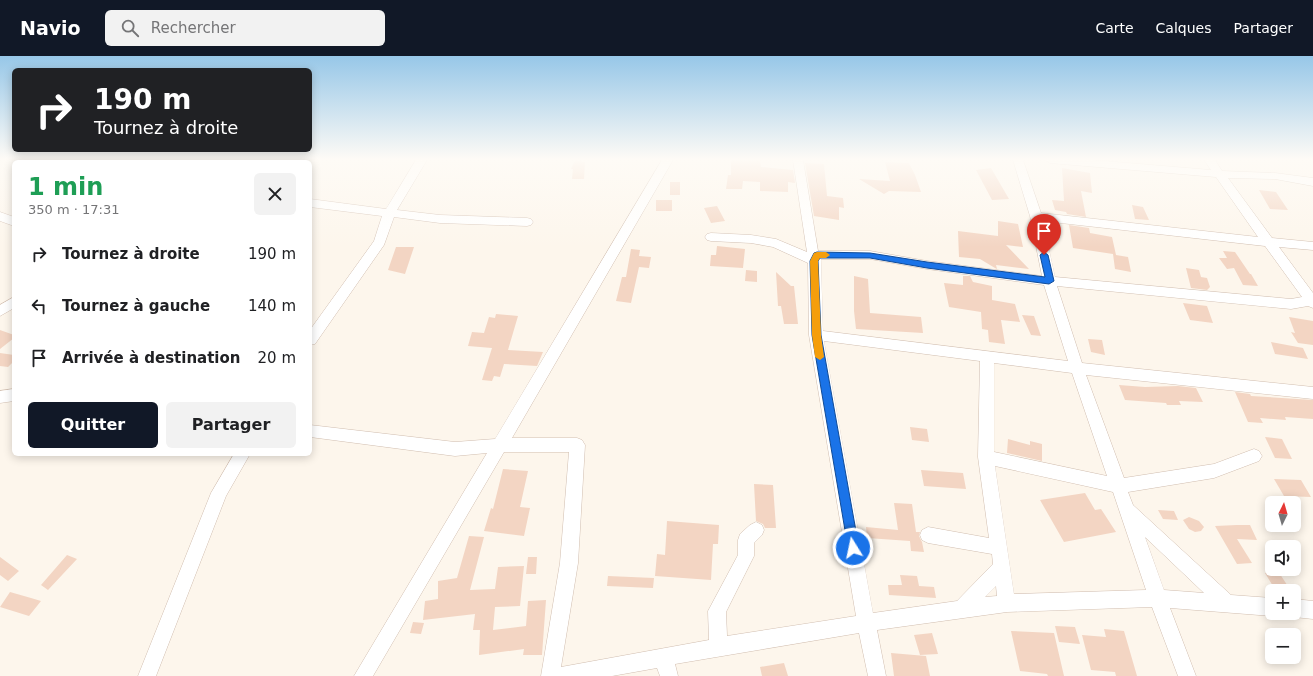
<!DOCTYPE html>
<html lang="fr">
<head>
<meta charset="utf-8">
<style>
  :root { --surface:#fff; --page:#f2f2f2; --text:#202124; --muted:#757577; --accent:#111827 }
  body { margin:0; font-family:"DejaVu Sans",sans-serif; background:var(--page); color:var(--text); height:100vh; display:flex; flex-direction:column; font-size:15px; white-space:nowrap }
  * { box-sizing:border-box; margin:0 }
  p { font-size:13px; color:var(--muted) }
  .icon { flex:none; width:22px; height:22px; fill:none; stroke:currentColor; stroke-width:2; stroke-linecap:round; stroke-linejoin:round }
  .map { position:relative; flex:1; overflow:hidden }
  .side { position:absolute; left:12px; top:104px; width:300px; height:296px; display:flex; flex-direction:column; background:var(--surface); border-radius:6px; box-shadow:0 2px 10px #0003 }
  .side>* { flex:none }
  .top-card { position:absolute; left:12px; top:12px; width:300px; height:84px; border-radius:6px; box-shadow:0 2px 10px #0003; background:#202124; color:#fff; overflow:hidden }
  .needle { width:26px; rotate:5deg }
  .tools { position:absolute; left:1265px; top:440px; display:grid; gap:8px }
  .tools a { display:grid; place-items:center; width:36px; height:36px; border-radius:6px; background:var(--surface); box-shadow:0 2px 10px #0003; font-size:20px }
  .pin { position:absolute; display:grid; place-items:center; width:34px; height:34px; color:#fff; margin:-41px -17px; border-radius:50% 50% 50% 0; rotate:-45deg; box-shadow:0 0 4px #0007 }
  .pin .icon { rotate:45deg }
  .me { position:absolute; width:44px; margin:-22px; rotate:350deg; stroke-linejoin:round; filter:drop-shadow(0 0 3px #0008) }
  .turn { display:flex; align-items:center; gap:14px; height:84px; padding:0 16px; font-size:18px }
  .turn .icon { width:52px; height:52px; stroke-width:2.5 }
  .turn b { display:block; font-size:28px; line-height:34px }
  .round { display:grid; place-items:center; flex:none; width:42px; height:42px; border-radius:6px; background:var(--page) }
  .head { display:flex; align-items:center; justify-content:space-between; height:68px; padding:0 16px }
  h1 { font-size:24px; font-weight:700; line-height:30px; color:#1e9e55 }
  .primary-button { display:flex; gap:8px; margin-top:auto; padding:8px 16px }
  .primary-button a { flex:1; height:46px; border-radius:6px; background:var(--accent); color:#fff; font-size:16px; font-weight:700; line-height:46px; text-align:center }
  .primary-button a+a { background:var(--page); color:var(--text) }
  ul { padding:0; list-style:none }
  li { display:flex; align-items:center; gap:12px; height:52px; padding:0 16px }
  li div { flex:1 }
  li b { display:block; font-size:15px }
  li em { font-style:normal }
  header { display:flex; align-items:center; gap:24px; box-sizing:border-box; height:56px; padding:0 20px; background:var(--accent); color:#fff }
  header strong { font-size:19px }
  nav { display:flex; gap:22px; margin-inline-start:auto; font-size:14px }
  .search { width:280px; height:36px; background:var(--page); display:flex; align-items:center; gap:10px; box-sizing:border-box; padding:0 14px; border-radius:6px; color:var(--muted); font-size:15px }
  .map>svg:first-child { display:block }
</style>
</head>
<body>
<header>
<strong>Navio</strong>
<div class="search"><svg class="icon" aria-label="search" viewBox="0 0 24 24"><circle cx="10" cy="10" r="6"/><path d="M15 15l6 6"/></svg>Rechercher</div>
<nav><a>Carte</a><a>Calques</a><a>Partager</a></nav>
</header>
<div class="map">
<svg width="1313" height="620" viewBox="0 0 1313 620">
  <rect width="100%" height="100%" fill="#fdf6ec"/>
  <path fill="#f3d5c3" d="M731 104H760L761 111 793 114 795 127 788 126V136L760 135V126L743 125 742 133H726L728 119H731Z
    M578 105 585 106 584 123H572L573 113H571L574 106Z
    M885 106 909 107 915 119 921 136 889 135 884 138 859 123 890 125Z
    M805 107 824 108 827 140 843 142 844 152 839 151V164L814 160Z
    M991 112 1009 143 992 144 976 114Z
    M1062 112 1090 117 1092 137 1081 135 1086 161 1067 158 1066 156 1055 154 1052 144 1064 145Z
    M670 126H680V139H670Z
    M1259 134 1276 136 1288 154 1270 153Z
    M656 144H672V155H656Z
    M1132 149 1143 151 1149 164 1135 163Z
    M717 150 725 165 711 167 704 152Z
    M998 165 1018 168 1023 191 1006 189 1029 213 996 209 997 213 995 212 980 203 959 201 958 175 998 180Z
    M1069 169 1089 172 1090 177 1112 181 1116 199 1128 201 1131 216 1115 213 1113 198 1073 192Z
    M717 190 745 193 743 212 710 210 711 199H716Z
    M396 191H414L405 218 388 214Z
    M631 193 640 194 639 200 651 201 649 212 639 211 631 247 616 245 622 221H626Z
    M1223 195 1235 196 1250 218H1251L1258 230 1243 229 1234 212 1227 213 1219 202H1227Z
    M1186 212 1199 214 1201 221 1207 222 1210 231 1207 234 1191 232Z
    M746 214 757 215V226L745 225Z
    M776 216 791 230H794L798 268H784L781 250H778Z
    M854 220 868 223 870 257 921 261 923 277 856 273 854 255Z
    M963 220H970L973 226 992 230V244L1015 248 1020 266 1001 264 1005 288 989 286 988 274 982 273 981 256 949 251 944 227 963 229Z
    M1183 247 1207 250 1213 267 1190 264Z
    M496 258 518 260 508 294 543 296 537 310 504 308 500 321 494 320 492 325 482 324 492 292 468 290 472 276 484 277 489 261 495 262Z
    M1022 259 1034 260 1041 280 1031 279Z
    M1289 261 1313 265V289L1298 287 1291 276 1295 277Z
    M0 274 14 279V282L0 293Z
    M1088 283 1102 284 1105 299 1091 296Z
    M1271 286 1303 292 1308 303 1275 298Z
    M0 297 14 299V305L8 311 0 310Z
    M1119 329 1145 331 1178 330 1196 332 1203 346 1179 345 1181 349H1167L1166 347 1125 344Z
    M1235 336 1250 338 1251 340 1313 344V363L1285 361 1286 364 1260 362 1263 367 1248 366Z
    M910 371 927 373 929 386 912 384Z
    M1265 381 1282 383 1292 403 1275 402Z
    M1008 383 1030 389V385L1042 388V405L1007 397Z
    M503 413 528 415 520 451 530 452 524 480 484 475 491 452 493 453Z
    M921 414 963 417 966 433 924 430Z
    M1274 423 1301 424 1311 441 1284 440Z
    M754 428 773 429 776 472H765L763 468 756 465Z
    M1085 437 1095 454 1101 453 1116 476 1064 486 1040 444Z
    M894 447 912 448 916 476H920L919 480 922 486 924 496 911 495 910 485 867 482 866 471 898 474Z
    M1158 454 1174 455 1178 464 1163 463Z
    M1189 461 1199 465 1204 471 1201 475 1195 476 1189 473 1183 464Z
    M667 465 719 469 718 488H713L711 524 655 520 657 498 665 499Z
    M1237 469H1250L1257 484 1237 483 1252 507 1237 508 1215 470Z
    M469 480 484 481 470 534 495 533 498 511 524 510 520 550 495 551 493 574 526 570 528 545 546 544 542 599H523L524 593 479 599 480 574H473L475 558 423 564 425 545 438 543V525L457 522Z
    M67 499 77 503 48 534 41 529Z
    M0 501 19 515 8 525 0 519Z
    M528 501H537L536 518H526Z
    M1278 515 1291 535H1276L1265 517Z
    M900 519 917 520 919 530 934 531 936 542 889 539 888 529H902Z
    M608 520 654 522 653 532 607 530Z
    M10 536 31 542 41 545 29 560 0 551Z
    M413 566 424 567 421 578 410 577Z
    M1055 570 1075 571 1080 588 1059 586Z
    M1104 573 1124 575 1137 620H1116L1115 616 1091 614 1082 579 1106 581Z
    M1011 575 1054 577 1064 620H1048L1047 618 1020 615Z
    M932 577 938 598 920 599 914 579Z
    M891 597 926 600 930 620H894Z
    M784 607 788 620H762L760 611Z"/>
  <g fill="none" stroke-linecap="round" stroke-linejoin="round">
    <defs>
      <path id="minor" d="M216 104H227L226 106H215Z
        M416 104H427L397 154 440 159 527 162 531 163 533 166 531 169 527 170 440 167 394 161 384 189 315 288 310 289V274L374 185 382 160 310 151V143L386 153Z
        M662 104H673L512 382H577L582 384 585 389 578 507 561 611 709 584 708 555 738 499V484L740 478 750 469 756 466 762 469 764 474 762 479 754 487V500L726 556 727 580 856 560 809 279 808 207 773 191 751 187 711 185 707 184 705 181 707 178 711 177 751 179 776 183 807 196 793 104H803L818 195H870L927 205 1042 220 1030 160 1013 104H1023L1041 157 1258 181 1216 121 1050 107 1045 104H1092L1211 114 1204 104H1215L1222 115 1275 117 1313 122V130L1275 123 1228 122 1272 182 1313 186V194L1279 191 1313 237V252L1308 250 1291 253 1057 230 1082 307 1313 331V343L1086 319 1124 422 1214 408 1254 393 1259 395 1262 400 1259 405 1214 422 1128 436 1133 449 1231 539 1272 542V557H1278L1272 560 1170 552 1196 620H1178L1152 551 1007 556 877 574 886 620H868L859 577 675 608 678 620H660L657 612 612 620H541L560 507 569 396H504L373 620H354L487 397 455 400 310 381V369L455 386 495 383ZM1043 165 1265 190 1302 241 1291 243 1055 221ZM821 203H870L927 213 1044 229 1068 305 823 275ZM824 285 980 305 978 401 989 482 928 471 922 474 920 479 922 484 928 487 992 498 993 508 957 545 873 557ZM994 307 1072 317 1107 420 994 396ZM995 410 1113 436 1146 534 1014 538ZM1145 481 1204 537 1164 534ZM996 530 997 540 985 541Z
        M0 156 14 161V170L0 165Z
        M14 241V252L0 260V249Z
        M14 333V345L0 347V335Z
        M234 398H250L226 440 156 620H138L211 437Z
        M1294 543 1313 545V563L1294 561 1288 558 1287 557H1294Z"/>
    </defs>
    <use href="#minor" stroke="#d1beb0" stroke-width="1"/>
    <use href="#minor" fill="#fff" fill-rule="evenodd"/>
  </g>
  <linearGradient id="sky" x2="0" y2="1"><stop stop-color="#97c7e8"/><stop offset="0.54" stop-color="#fefbf6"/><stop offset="1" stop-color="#fefbf6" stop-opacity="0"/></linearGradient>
  <rect width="1313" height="191" fill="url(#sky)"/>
  <path fill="#1a73e8" stroke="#114b97" d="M817 196 870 197 927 206 1045 221 1040 199 1044 196 1048 199 1054 225 1049 228 927 212 870 202H820L818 205 821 279 859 492 857 496 853 497 849 496 848 492 812 279 810 205 814 197Z"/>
  <path fill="#f59e0b" d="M817 196H826L830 199 826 202H820L818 205 821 279 824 301 820 304 815 301 812 279 810 205 814 197Z"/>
</svg>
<div class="tools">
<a><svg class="needle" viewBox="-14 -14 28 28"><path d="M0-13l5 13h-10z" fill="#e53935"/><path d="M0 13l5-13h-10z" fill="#757577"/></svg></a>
<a><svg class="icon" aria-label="sound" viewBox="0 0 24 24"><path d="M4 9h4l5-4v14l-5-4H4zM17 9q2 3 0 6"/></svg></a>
<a>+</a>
<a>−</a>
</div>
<div class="pin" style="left:1044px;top:199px;background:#d93025"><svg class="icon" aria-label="arrive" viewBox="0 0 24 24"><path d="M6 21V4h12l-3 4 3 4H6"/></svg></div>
<svg class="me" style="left:853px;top:492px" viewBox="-20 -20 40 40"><circle r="17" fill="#1a73e8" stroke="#fff" stroke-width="3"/><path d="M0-11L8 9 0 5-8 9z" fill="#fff"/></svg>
<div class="top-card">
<div class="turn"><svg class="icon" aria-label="right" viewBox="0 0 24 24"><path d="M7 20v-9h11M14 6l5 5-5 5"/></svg><div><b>190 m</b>Tournez à droite</div></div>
</div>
<section class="side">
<div class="head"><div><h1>1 min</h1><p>350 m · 17:31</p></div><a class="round"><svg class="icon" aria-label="close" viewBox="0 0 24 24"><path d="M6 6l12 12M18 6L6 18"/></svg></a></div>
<ul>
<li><svg class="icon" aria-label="right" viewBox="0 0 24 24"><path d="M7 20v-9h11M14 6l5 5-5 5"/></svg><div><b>Tournez à droite</b></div><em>190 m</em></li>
<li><svg class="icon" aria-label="left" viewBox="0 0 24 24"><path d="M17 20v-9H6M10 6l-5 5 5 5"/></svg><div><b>Tournez à gauche</b></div><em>140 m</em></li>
<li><svg class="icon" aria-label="arrive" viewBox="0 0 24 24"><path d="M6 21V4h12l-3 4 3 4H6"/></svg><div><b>Arrivée à destination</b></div><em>20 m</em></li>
</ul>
<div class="primary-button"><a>Quitter</a><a>Partager</a></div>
</section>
</div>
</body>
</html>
